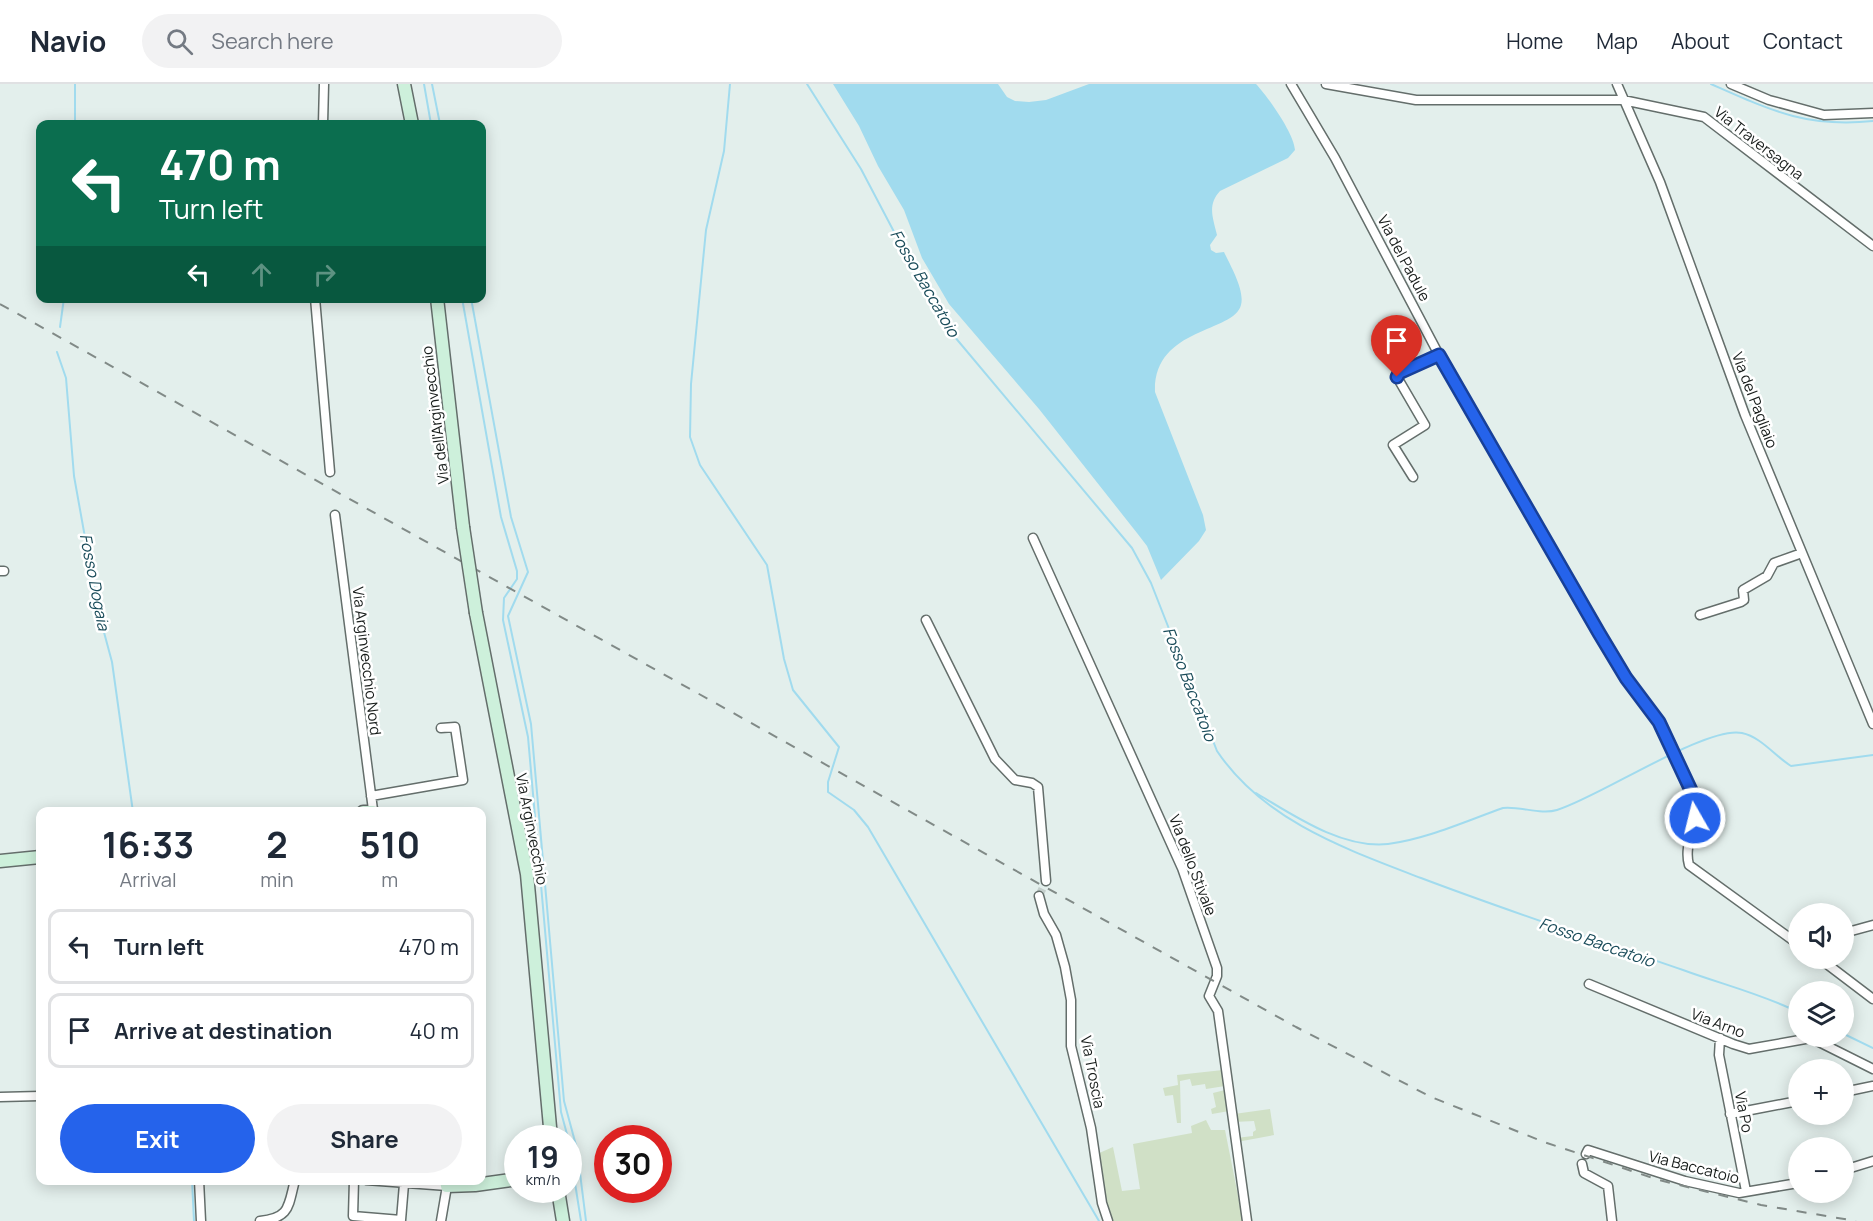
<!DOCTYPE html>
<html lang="en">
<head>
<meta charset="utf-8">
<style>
  :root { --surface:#fff; --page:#f2f2f3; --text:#1f2937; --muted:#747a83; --line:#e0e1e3; --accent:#2563eb }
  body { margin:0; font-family:Manrope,sans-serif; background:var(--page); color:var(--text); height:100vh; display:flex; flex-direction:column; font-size:22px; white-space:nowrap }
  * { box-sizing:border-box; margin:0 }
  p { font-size:20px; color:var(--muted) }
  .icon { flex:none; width:33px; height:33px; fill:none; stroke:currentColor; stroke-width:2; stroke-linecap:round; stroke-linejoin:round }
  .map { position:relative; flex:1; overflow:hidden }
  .panel { position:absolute; left:36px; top:723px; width:450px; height:378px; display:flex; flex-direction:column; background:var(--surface); border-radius:12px; box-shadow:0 3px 15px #0003 }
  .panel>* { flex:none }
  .top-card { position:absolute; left:36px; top:36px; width:450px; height:183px; border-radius:12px; box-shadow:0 3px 15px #0003; background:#0b6e4f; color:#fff; overflow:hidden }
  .buttons { position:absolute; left:1788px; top:819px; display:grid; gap:12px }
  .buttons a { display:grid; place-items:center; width:66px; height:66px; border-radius:50%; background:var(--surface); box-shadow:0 3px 15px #0003; font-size:30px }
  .speed { position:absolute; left:504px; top:1041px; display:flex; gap:12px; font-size:30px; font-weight:700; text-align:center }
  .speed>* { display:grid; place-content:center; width:78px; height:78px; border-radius:50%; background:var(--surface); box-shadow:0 3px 15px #0003; line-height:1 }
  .speed small { font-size:15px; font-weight:400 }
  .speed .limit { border:9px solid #d22; background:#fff; color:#111 }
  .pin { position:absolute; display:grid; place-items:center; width:51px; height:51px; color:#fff; margin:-62px -26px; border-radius:50% 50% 50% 0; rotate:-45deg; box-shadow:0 0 6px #0007 }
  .pin .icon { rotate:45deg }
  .me { position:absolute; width:66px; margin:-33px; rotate:352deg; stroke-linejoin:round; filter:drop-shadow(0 0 4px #0008) }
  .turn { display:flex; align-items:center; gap:21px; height:126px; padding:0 24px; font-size:27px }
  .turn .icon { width:78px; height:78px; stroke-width:2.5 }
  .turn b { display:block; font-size:42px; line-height:51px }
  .lanes { display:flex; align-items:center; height:57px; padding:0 24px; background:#0003; justify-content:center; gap:30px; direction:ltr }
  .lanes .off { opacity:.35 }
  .eta { display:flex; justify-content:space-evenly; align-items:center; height:102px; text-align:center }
  .eta b { font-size:36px; font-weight:700; line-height:42px }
  .primary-button { display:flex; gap:12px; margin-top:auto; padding:12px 24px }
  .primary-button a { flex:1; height:69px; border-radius:36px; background:var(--accent); color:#fff; font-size:24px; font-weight:700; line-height:69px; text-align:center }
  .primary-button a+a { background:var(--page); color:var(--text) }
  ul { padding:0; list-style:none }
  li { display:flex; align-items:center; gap:18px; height:75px; margin:0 12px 9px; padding:0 12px; border:3px solid var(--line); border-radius:12px }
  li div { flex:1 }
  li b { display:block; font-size:22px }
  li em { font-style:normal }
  header { display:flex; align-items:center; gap:36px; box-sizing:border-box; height:84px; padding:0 30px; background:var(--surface); border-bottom:2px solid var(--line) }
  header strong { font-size:28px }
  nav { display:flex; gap:33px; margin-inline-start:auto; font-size:21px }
  .search { width:420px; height:54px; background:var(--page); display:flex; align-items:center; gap:15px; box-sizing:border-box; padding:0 21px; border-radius:33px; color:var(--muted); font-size:22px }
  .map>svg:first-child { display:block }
</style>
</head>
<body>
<header>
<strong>Navio</strong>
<div class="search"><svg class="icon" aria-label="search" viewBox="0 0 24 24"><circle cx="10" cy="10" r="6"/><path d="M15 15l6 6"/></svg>Search here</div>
<nav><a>Home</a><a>Map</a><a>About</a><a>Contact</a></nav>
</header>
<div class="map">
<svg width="1873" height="1137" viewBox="0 0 1873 1137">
  <rect width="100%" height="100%" fill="#e3efec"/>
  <path fill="#d0e0c6" d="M1223 986 1225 1002 1206 1005 1205 1000 1192 1002 1190 995 1180 997 1181 1039H1177L1173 1011 1165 1012 1163 1004 1178 1001 1177 991Z
    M1225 1006 1229 1027 1212 1030 1211 1025 1216 1023 1213 1009Z
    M1270 1025 1274 1051 1237 1058 1236 1054 1253 1052V1048L1256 1046 1254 1037 1234 1038V1030Z
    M1206 1036 1211 1046H1225L1243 1137H1112L1105 1119 1097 1070 1113 1063 1122 1107 1140 1105 1133 1060 1192 1049 1191 1042Z"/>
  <path fill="#a1dbee" d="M833 0H998L1007 13 1015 17 1029 18 1046 16 1089 0H1256C1268 13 1294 49 1295 66L1288 74 1220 107C1207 121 1213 134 1217 151L1210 161 1211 166 1216 169 1224 168C1230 181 1245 206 1241 221 1234 249 1153 243 1155 308L1203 431 1206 446 1199 457 1161 496 1147 462 1137 449 1039 325 949 220 922 174 904 126 878 82 859 42Z"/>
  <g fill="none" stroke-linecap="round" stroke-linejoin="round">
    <path stroke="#a1dbee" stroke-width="2" d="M75 0V40
      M424 0 431 40
      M432 0 440 40
      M730 0 724 67 706 146 701 197 691 300 690 353 700 381 767 481 784 575 793 606 839 663 828 698V708L854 726 868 743 1099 1137
      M807 0 861 85 932 220 949 246 1132 464 1151 499 1217 667C1264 737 1346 765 1421 794 1508 827 1596 856 1683 886 1721 900 1762 910 1798 928
      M1711 0C1770 26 1806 44 1873 37
      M462 214 501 433 517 487V495L504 514 503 536 528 653 561 1028 568 1054
      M471 214 511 433 528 488 508 532 531 640 564 1017 577 1065 586 1137
      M60 243 64 214
      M57 268 66 294 74 392 98 526 112 578 133 728
      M1256 709C1293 731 1342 765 1388 760 1427 755 1466 737 1503 724 1520 722 1541 731 1557 726 1598 714 1707 641 1742 649 1761 653 1775 672 1791 682L1873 671
      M1844 950 1873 964
      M568 1055 581 1137
      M192 1096 194 1137"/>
    <path stroke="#c4cfcc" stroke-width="8" stroke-dasharray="8 4" stroke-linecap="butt" d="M1039 812 1046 797"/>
    <defs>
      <path id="street" d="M1291 0 1335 74 1439 271 1599 549 1626 594 1659 638 1696 717C1698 739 1683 760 1689 781L1798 860
        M1326 0 1416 16H1623L1704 33 1873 162
        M1617 0 1660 98 1745 331 1873 640
        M1731 0 1769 16 1824 31 1873 29
        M323 40 324 0
        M315 214 330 388
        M1413 393 1393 361 1425 341 1397 293 1399 289 1439 271
        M335 431 373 726
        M1033 454 1182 784 1217 884V892L1209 912 1218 927 1247 1137
        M0 487H4
        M1700 531 1741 518 1744 516 1743 506 1767 492 1774 479 1802 469
        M926 536 995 675 1015 696 1032 699 1038 703 1046 797
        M371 712 463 696 455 643 441 644
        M1039 812 1044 830 1056 851 1065 883 1071 916V962L1091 1044 1102 1119 1108 1137
        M1844 849 1873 841
        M1819 874 1873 915
        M1589 900 1733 960 1749 965 1811 954 1873 985
        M1720 954 1719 971 1746 1107
        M1844 1008 1873 1002
        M0 1013 40 1012
        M1730 1030 1798 1017
        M1586 1070 1588 1066 1685 1097 1739 1109 1798 1099
        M1582 1080 1584 1089 1608 1102 1612 1137
        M1844 1086 1873 1077
        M199 1096 201 1137
        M354 1096 353 1132 401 1136 404 1100
        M366 1096 447 1102 441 1137
        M260 1137C290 1134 288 1123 295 1096"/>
      <path id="secondary" d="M404 0 412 40
        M437 214 463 443
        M476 529 527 790 551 1054
        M363 728H373
        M0 777 40 773
        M446 1096 447 1102 475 1101 518 1095
        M558 1106 563 1137"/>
    </defs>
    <use href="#street" stroke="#646e6b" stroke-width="11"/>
    <use href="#secondary" stroke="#646e6b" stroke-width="15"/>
    <use href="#street" stroke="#fff" stroke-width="8"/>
    <use href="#secondary" stroke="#cdf0db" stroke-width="12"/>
    <path stroke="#818a87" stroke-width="2" stroke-dasharray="10 10" stroke-linecap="butt" d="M0 220 1296 943 1431 1013 1544 1058 1659 1096 1761 1121 1856 1137"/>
    <defs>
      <path id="secondary-bridge" d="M463 443 476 529"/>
    </defs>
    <use href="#secondary-bridge" stroke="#646e6b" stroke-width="15" stroke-linecap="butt"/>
    <use href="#secondary-bridge" stroke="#cdf0db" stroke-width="12"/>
  </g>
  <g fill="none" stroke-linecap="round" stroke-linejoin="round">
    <defs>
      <path id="route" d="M1397 293 1399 289 1439 271 1599 549 1626 594 1659 638 1696 717 1695 734"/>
    </defs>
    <use href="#route" stroke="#184099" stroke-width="15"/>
    <use href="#route" stroke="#2563eb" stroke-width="10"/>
  </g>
  <g text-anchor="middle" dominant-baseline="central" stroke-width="5" stroke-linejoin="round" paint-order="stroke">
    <g font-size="15" fill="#171c1a" stroke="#fff">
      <text transform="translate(1759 59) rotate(38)">Via Traversagna</text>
      <text transform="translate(1404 174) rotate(62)">Via del Padule</text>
      <text transform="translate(1755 316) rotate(69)">Via del Pagliaio</text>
      <text transform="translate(435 331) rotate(-97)">Via dell'Arginvecchio</text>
      <text transform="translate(367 577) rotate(83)">Via Arginvecchio Nord</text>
      <text transform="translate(532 745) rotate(79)">Via Arginvecchio</text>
      <text transform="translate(1193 781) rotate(69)">Via dello Stivale</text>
      <text transform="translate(1718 939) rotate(21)">Via Arno</text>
      <text transform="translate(1093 988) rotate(79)">Via Troscia</text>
      <text transform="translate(1744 1028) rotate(79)">Via Po</text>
      <text transform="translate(1694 1083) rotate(14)">Via Baccatoio</text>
    </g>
    <g font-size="16" font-style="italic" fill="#1a4c5a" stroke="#fff">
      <text transform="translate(925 199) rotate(60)">Fosso Baccatoio</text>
      <text transform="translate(95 498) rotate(79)">Fosso Dogaia</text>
      <text transform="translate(1190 600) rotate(69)">Fosso Baccatoio</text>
      <text transform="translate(1597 858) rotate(19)">Fosso Baccatoio</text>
    </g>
  </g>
</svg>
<div class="buttons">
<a><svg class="icon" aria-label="sound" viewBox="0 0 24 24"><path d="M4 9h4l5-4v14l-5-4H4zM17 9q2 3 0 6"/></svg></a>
<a><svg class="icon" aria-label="layers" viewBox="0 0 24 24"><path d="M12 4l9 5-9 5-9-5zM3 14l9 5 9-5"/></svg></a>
<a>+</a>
<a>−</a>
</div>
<div class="speed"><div>19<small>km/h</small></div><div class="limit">30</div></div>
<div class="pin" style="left:1397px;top:293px;background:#d93025"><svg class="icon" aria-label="arrive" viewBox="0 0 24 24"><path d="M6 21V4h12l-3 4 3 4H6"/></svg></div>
<svg class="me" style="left:1695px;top:734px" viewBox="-20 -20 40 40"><circle r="17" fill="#2563eb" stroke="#fff" stroke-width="3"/><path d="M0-11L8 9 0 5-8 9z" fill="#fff"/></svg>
<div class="top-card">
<div class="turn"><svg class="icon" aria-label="left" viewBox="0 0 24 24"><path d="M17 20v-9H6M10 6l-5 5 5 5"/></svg><div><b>470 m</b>Turn left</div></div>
<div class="lanes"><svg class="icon" aria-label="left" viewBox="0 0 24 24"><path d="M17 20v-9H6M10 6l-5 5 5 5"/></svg><svg class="icon off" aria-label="ahead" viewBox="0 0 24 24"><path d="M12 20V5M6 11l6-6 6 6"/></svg><svg class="icon off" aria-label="right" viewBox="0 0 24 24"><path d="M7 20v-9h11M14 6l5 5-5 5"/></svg></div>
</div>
<section class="panel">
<div class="eta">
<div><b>16:33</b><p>Arrival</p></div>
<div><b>2</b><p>min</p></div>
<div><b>510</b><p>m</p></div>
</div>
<ul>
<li><svg class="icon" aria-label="left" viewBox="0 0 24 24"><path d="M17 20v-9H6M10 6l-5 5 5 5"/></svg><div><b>Turn left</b></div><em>470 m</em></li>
<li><svg class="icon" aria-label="arrive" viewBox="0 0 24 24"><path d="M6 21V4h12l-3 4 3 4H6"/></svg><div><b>Arrive at destination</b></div><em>40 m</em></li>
</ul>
<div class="primary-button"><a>Exit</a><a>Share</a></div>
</section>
</div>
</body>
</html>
